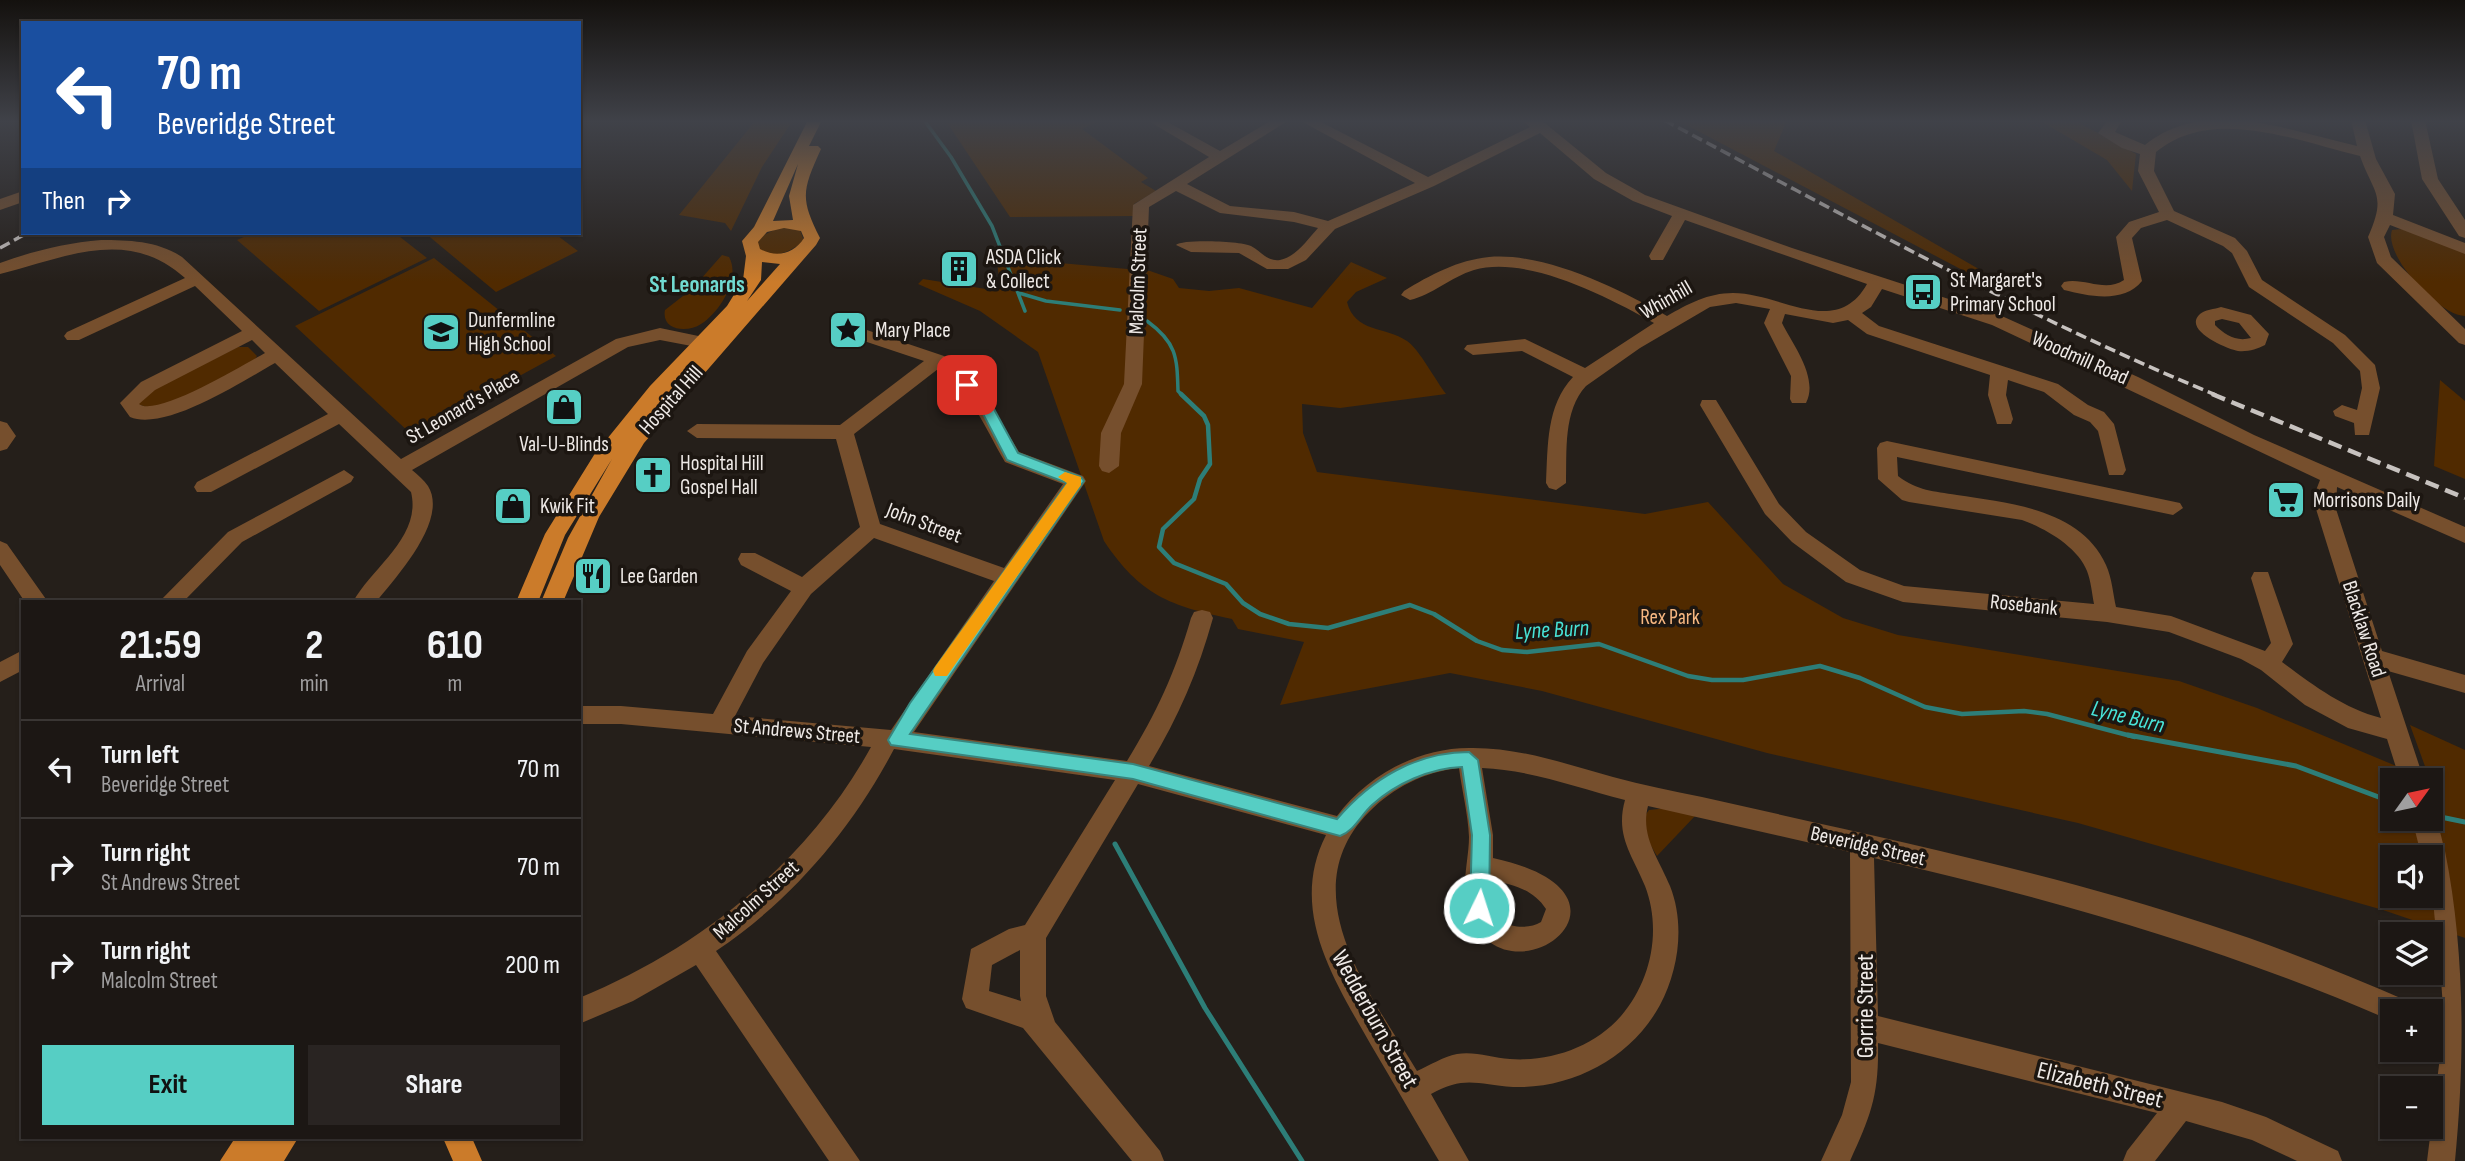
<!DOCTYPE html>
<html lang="en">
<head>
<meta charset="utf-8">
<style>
  :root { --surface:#1c1714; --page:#292422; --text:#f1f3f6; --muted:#a09fa0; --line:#3a3634; --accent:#56cec4 }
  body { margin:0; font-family:"Sofia Sans Condensed",sans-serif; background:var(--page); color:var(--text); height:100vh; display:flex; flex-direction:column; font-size:26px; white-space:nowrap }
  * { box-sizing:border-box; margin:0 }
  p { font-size:23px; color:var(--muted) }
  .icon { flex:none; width:38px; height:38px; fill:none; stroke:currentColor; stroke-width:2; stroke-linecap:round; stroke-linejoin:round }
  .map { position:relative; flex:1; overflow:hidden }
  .side { position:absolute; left:21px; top:600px; width:560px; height:539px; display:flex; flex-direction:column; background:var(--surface); border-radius:0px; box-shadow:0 2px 5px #0004,0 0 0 2px var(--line) }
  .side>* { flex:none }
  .guide { position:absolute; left:21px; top:21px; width:560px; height:214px; border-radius:0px; box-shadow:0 2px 5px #0004,0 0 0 2px var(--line); background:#1a4fa0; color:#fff; overflow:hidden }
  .needle { width:46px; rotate:57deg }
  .tools { position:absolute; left:2380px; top:768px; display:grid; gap:14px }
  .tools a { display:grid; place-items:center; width:63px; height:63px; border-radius:0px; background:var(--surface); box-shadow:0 2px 5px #0004,0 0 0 2px var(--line); font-size:35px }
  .pin { position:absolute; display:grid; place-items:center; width:60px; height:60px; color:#fff; margin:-30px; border-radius:14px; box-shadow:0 4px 10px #0006 }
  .me { position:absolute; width:77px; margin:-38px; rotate:4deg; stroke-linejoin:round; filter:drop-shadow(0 0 5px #0008) }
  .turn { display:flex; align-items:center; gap:24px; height:147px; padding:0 21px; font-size:32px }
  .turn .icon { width:91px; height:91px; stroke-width:2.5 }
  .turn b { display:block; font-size:49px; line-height:60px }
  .then { display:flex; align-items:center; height:66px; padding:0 21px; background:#0003; gap:14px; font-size:26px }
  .eta { display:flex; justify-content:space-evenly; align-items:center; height:119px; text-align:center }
  .eta b { font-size:42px; font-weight:700; line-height:49px }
  .button { display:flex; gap:14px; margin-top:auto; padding:14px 21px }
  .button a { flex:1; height:80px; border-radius:0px; background:var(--accent); color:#111; font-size:28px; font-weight:700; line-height:80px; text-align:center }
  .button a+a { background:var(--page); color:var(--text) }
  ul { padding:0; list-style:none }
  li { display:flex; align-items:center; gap:21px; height:98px; padding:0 21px; border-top:2px solid var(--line) }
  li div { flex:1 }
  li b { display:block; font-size:26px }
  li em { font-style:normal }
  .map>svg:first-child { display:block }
</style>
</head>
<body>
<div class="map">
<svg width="2465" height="1161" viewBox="0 0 2465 1161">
  <rect width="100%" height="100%" fill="#251f1a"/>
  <path fill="#502a00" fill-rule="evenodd" d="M756 120H793L762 167 731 231 725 223 679 215Z
    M956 120H1099L1082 129 1148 178 1141 182 1156 191 1134 204V216L1010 217 948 124Z
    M1677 120H1787L1774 151 1984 272 1970 274Z
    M2039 120H2074L2136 154 2132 191 2107 160Z
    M780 227 800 230 804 241C791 251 770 263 756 246L758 238Z
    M2402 229 2465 252V316C2440 316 2383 256 2392 230Z
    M253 233H395L427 258 319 311 237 240Z
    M425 233H554L578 251 496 292Z
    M722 255 729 257C741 278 720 312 701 324 688 333 661 331 665 310L692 289Z
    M434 258 556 356 412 435 295 326Z
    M1026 260 1150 271 1173 279 1179 288 1209 291 1239 288 1312 308 1351 262 1387 278 1356 292 1347 302C1355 333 1385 326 1407 341 1419 349 1436 381 1446 394L1340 408 1302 404 1303 433 1317 472 1645 514 1708 502 1783 584 1843 618 1898 635 2179 681 2257 708 2430 780 2410 725 2465 750V938L2383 910 2078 823 1767 753 1542 691 1450 673 1280 705 1304 642 1238 629 1232 619C1170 606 1140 595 1104 541L1038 352 980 311 918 284 923 279 986 289 1000 286 997 262ZM2392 780H2431V819H2392ZM2392 858H2431V896H2392Z
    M238 347H248L257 356 252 364 159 411 134 403 145 393Z
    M2440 380 2465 401V479L2434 466Z
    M1668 808 1695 816 1657 856C1649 841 1635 827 1649 810Z"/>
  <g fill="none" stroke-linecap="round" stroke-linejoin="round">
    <path stroke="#2d7e78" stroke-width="3.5" d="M924 120 951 157 992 226 1025 311
      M1019 293 1046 301 1120 310
      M1147 321C1177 343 1177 357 1178 391L1182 395"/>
    <path stroke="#2d7e78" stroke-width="4.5" d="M1181 394 1204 416 1208 425 1210 464 1200 479 1194 499 1163 529 1159 547 1174 563 1226 584 1243 603 1260 614 1289 624 1328 628 1410 605 1434 614 1477 641 1502 650 1527 652 1599 644 1688 676 1712 680H1743L1820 666 1860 678 1925 707 1962 714 2024 711 2047 714 2135 737"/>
    <path stroke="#2d7e78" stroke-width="5" d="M2128 735 2296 766 2392 802
      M2431 815 2465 822
      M1115 844 1205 1008 1302 1161"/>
    <path fill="#764f2d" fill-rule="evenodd" d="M1147 120H1164L1220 151 1272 120H1289L1187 184 1230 206 1294 212 1328 221 1415 183 1299 120H1317L1428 177 1530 127 1522 120H1539L1546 124 1606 173 1645 195 1792 248 2004 317 2138 377 2254 435 2465 527V543L2337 487 2336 509 2382 651 2465 675V693L2388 671 2424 780H2400L2387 739 2348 728 2305 705 2261 670 2241 659 2169 632 2107 622 1903 602 1846 582 1792 542 1765 514 1700 405 1702 400H1716L1779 504 1806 532 1860 570 1904 586 2094 604C2092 594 2091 581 2087 571 2078 547 2045 528 2022 520L1909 502 1902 500 1878 479 1877 448 1880 443 1887 441 2180 503 2183 508 2173 515 1897 457 1898 476C1918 491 1933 491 1957 495 2009 503 2081 509 2106 565 2112 578 2113 594 2116 607L2171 616 2265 651 2271 643 2251 578 2254 572H2268L2293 644 2282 662C2313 685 2343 708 2381 718L2316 509 2315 493 2320 480 1992 325 1882 289 1871 307 1862 313 1879 326 2058 384 2088 405 2104 412 2114 424 2126 470 2123 475H2109L2098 431 2090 422 2074 415 2044 392 2008 380 2006 395 2013 419 2011 424H1997L1988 395 1990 375 1867 334 1848 320 1833 323 1785 314 1782 323C1793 345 1819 378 1806 403H1792L1790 399 1791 376 1764 323 1770 309 1736 303 1710 307 1640 348 1586 386C1563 411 1567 451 1566 483L1556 490 1549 488 1546 483C1548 445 1546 406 1573 377L1522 351 1473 355 1464 349 1467 345 1525 339 1585 368 1654 323C1608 297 1527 255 1474 270 1451 277 1432 295 1410 300L1401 295 1404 291C1430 275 1458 260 1489 257 1545 252 1619 289 1667 316 1688 304 1708 293 1733 293 1781 293 1836 339 1867 284L1685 220 1663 260H1651L1649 256 1672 216 1633 201 1594 179 1540 133 1434 186 1335 229 1306 260 1288 269H1267L1239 253 1191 252 1176 245C1182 239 1240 241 1251 246 1261 251 1267 262 1280 260 1296 257 1308 239 1318 228L1294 222 1220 213 1176 191 1149 207 1142 384 1121 433 1119 466 1109 473 1102 471 1099 466 1101 433 1124 384 1133 205 1209 157Z
      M2108 120H2122L2115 132 2145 145C2206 96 2289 131 2357 146L2351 120H2365L2376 159 2395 194 2393 215 2465 243V254L2390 225 2384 237 2391 257 2465 329V345L2459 343 2377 263 2368 237C2387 194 2374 195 2360 156 2296 141 2213 105 2156 152L2154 171 2174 211 2235 238 2247 251 2262 280 2345 335 2375 365 2380 388 2369 435H2355L2354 423 2335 416 2333 411 2342 405 2357 410 2362 388 2360 371 2333 343 2249 287 2232 253 2223 246 2167 220 2141 228 2132 238 2142 281C2124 304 2088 296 2064 290L2061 286 2064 282C2084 277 2105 293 2124 280L2116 237 2129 222 2159 212 2138 171 2140 154 2122 148 2098 133Z
      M2411 120H2425L2438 179 2465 220V238L2459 236 2422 179Z
      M23 191V202L0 210V199Z
      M101 240C129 240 158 241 182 257L401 459 616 339 660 328 708 338 711 342 702 348 660 340 628 347 412 470C418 475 424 480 428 486 449 520 396 577 376 602H353C372 567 422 537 411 492L339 424 211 492H197L194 487 197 482 328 414 275 363C243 381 165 432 130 417L120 403 141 382 242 331 195 286 79 340H67L64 336 67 332 185 278C127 226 65 258 0 274V263C33 251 66 243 101 240ZM252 340 265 353C245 364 156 418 139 404L155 390Z
      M2221 307 2251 315 2269 334 2265 345C2257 349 2248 352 2238 351 2227 349 2182 330 2200 314 2204 310 2215 309 2221 307ZM2222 319 2239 323 2251 338C2236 342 2225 335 2215 325V321Z
      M846 323 944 356 979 386 1019 452 1083 476 1086 481 914 732 1127 761C1157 712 1175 673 1191 618L1194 612 1202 610 1210 612 1213 618C1198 672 1178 718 1149 766L1337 816C1367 776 1417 748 1469 748 1518 747 1566 764 1613 777 1643 785 1672 791 1702 797 1872 836 2044 870 2210 925 2279 947 2346 974 2412 1003L2416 1012H2392V1021C2225 948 2052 899 1874 858L1878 1016 2222 1102 2266 1117 2338 1151 2342 1161H2297L2252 1140 2186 1121 2155 1161H2123L2127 1151 2157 1113 1878 1043C1879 1095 1871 1115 1850 1161H1821L1842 1115 1851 1082 1850 852 1648 806C1640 836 1659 859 1670 886 1685 924 1679 969 1660 1005 1632 1057 1573 1089 1513 1087 1478 1085 1465 1075 1431 1094L1469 1161H1439C1416 1122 1394 1084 1371 1045 1334 980 1288 910 1326 835L1138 784 1046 938V996L1055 1022 1160 1151 1164 1161H1132L1023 1028 966 1008 962 999 971 949 1009 929 1025 925 1115 780 894 749C852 829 792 900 716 951L860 1161H829L696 965 633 1001 579 1024V998C699 949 808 862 871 747L621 724H579V706H621L713 714 747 651 791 591 741 565 738 559 741 553H755L802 577 860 527 836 439 697 438 687 431 697 424 840 425 924 361 840 333 837 329 840 325ZM938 369C972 392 985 428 1005 462L1063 484 1004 568 880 524 854 434ZM874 538 994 581 891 730 735 716 763 663 811 594ZM1459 768C1462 791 1468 814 1469 837 1469 859 1460 890 1468 911 1504 1013 1664 895 1493 858V835L1482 768C1531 770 1578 788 1625 800 1615 836 1632 854 1645 886 1662 930 1651 981 1621 1016 1594 1047 1550 1062 1510 1059 1492 1058 1475 1051 1457 1054 1443 1057 1430 1065 1417 1071 1373 997 1289 893 1369 812 1394 787 1424 772 1459 768ZM1492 880C1513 885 1533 889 1546 909L1541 922C1524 932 1495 927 1492 903 1491 896 1492 888 1492 880ZM1020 950V996L1021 1001 989 991 992 965Z
      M0 421 7 423 16 436 7 449 0 451Z
      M344 470 354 477 351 482 242 542 183 602H159L228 532Z
      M0 541 7 544 48 602H25L0 565Z
      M23 650V670L0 682V662Z
      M2431 811C2439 821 2441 838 2445 851 2465 950 2465 1059 2455 1161H2427L2442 1041 2431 1036V1012H2427L2431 1010 2443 1015C2442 962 2431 910 2431 858H2422L2412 819H2431Z"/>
    <path fill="#cb7b2a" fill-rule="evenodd" d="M808 120H822L809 146H818L821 149C802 191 800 198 820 238L816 245 644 443 599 517 563 602H541L568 538 612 459 565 535 538 602H516L545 534 594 455 650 386 727 306 743 280 746 256 742 241 754 227ZM798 164 789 196 793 220 773 221ZM784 228 801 231 804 238C794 254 776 258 760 249L758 242 767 232ZM762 262 780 264 747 301 761 280Z
      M235 1138H298L284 1161H220Z
      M443 1138H472L482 1161H453Z"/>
    <path stroke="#c7c2bf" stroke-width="3.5" stroke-dasharray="11 5" stroke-linecap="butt" d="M1664 120C1846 216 2026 317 2216 395
      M0 248 27 233"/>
    <path stroke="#c7c2bf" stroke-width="4.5" stroke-dasharray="14 7" stroke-linecap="butt" d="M2212 394 2465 498"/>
  </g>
  <linearGradient id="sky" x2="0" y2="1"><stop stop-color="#14110e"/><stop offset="0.43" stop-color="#404249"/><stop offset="1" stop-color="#404249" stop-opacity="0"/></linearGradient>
  <rect width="2465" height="282" fill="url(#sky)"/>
  <path fill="#56cec4" stroke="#38867f" stroke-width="2" d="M967 380 989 400 1018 453 1081 477 1084 481 910 734 1133 764 1337 819C1371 779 1416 752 1469 752L1478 760 1490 835 1489 908 1486 914 1479 917 1473 914 1470 908 1472 835 1462 767C1430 768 1395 784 1372 805 1361 815 1354 831 1340 836L1133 779 891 745 888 740 910 703 1067 483 1007 460 979 406 960 385Z"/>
  <path fill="#f59e0b" d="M1065 472 1081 477V485L947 676H935L933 671 935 667 1067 483 1058 477Z"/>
  <defs>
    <symbol id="building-square" viewBox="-11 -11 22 22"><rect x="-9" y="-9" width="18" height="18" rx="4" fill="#56cec4" stroke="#1c1611"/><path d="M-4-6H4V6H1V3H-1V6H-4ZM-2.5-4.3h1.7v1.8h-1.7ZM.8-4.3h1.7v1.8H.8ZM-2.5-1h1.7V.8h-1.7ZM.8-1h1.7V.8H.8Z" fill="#111"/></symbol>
    <symbol id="bus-square" viewBox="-11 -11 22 22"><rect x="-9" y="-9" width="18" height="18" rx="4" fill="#56cec4" stroke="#1c1611"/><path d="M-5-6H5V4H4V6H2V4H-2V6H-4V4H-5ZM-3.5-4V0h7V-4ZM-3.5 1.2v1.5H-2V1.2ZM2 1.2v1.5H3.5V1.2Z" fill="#111"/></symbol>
    <symbol id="sight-square" viewBox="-11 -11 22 22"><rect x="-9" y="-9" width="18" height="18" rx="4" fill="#56cec4" stroke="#1c1611"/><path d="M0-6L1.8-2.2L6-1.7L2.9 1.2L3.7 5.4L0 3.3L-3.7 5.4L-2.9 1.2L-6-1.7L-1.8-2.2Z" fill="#111"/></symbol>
    <symbol id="school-square" viewBox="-11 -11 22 22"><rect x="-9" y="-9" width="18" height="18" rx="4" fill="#56cec4" stroke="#1c1611"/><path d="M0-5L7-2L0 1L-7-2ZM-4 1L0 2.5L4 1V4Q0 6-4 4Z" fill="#111"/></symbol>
    <symbol id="shop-square" viewBox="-11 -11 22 22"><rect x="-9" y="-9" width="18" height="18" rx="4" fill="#56cec4" stroke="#1c1611"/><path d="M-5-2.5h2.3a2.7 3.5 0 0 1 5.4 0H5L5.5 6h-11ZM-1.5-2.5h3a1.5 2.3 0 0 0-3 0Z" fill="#111"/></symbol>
    <symbol id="church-square" viewBox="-11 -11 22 22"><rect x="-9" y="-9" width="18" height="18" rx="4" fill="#56cec4" stroke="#1c1611"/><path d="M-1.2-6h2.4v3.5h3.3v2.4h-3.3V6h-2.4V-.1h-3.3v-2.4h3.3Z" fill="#111"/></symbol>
    <symbol id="supermarket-square" viewBox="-11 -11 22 22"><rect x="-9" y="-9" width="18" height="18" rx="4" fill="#56cec4" stroke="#1c1611"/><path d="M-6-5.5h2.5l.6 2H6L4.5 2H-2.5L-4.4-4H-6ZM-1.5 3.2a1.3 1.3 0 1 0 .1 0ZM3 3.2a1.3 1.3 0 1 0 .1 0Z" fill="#111"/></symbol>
    <symbol id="restaurant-square" viewBox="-11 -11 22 22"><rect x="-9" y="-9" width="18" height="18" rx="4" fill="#56cec4" stroke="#1c1611"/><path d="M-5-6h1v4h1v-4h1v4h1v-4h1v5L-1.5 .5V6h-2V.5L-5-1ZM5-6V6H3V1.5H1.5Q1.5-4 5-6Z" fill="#111"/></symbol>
  </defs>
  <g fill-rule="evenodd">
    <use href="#building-square" x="937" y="247" width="44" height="44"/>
    <use href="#bus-square" x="1901" y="270" width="44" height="44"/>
    <use href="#sight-square" x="826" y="308" width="44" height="44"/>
    <use href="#school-square" x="419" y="310" width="44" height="44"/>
    <use href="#shop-square" x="542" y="385" width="44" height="44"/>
    <use href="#church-square" x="631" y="453" width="44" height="44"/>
    <use href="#supermarket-square" x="2264" y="478" width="44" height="44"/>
    <use href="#shop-square" x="491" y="484" width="44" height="44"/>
    <use href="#restaurant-square" x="571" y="554" width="44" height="44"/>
  </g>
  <g text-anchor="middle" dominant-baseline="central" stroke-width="7" stroke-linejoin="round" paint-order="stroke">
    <g font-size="21" fill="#efeae7" stroke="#1c1611" text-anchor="start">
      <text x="986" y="257">ASDA Click<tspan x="986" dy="24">&amp; Collect</tspan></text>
      <text x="1950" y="280">St Margaret's<tspan x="1950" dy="24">Primary School</tspan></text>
      <text x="468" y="320">Dunfermline<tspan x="468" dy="24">High School</tspan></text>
      <text x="875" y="330">Mary Place</text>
      <text x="564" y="444" text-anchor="middle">Val-U-Blinds</text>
      <text x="680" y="463">Hospital Hill<tspan x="680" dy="24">Gospel Hall</tspan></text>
      <text x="2313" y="500">Morrisons Daily</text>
      <text x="540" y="506">Kwik Fit</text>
      <text x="620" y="576">Lee Garden</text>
    </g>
    <g font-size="21" fill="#efeae7" stroke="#1c1611">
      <text transform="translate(1138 281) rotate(-88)">Malcolm Street</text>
      <text transform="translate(1666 300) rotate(-30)">Whinhill</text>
      <text transform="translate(2080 358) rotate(24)">Woodmill Road</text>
      <text transform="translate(671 400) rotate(-48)">Hospital Hill</text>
      <text transform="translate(463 407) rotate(-30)">St Leonard's Place</text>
      <text transform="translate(924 523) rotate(21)">John Street</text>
      <text transform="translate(2024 605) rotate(6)">Rosebank</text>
      <text transform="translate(2364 629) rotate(72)">Blacklaw Road</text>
      <text transform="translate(797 731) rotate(5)">St Andrews Street</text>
      <text transform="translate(1868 846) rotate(13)">Beveridge Street</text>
      <text transform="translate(756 900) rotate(-42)">Malcolm Street</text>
    </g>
    <g font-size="21" fill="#f7b781" stroke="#1c1611">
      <text x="1670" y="617">Rex Park</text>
    </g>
    <g font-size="23" font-weight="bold" fill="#71dbd2" stroke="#1c1611">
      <text x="697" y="285">St Leonards</text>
    </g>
    <g font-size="23" font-style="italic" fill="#48e3d8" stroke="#1c1611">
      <text transform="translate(1552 630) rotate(-3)">Lyne Burn</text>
      <text transform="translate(2128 717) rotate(14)">Lyne Burn</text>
    </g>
    <g font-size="24" fill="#efeae7" stroke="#1c1611">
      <text transform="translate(1865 1006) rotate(-90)">Gorrie Street</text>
      <text transform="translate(1375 1019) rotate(61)">Wedderburn Street</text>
      <text transform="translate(2100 1085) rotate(14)">Elizabeth Street</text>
    </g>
  </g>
</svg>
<div class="tools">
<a><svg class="needle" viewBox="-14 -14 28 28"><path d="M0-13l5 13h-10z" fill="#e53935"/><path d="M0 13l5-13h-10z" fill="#a09fa0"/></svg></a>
<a><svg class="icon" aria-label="sound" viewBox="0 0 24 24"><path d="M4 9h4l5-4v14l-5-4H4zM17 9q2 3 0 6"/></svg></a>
<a><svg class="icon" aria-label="layers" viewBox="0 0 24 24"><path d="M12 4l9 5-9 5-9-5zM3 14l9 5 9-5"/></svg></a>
<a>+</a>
<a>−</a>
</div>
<div class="pin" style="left:967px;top:385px;background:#d93025"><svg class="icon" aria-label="arrive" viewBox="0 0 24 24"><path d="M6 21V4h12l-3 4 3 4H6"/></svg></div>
<svg class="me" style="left:1479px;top:908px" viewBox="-20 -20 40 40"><circle r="17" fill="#56cec4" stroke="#fff" stroke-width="3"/><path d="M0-11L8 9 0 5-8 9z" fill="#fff"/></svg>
<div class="guide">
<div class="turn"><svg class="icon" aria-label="left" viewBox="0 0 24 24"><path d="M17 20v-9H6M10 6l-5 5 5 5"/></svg><div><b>70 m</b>Beveridge Street</div></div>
<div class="then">Then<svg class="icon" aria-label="right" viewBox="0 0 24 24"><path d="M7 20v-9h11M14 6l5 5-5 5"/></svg></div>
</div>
<section class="side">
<div class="eta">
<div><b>21:59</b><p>Arrival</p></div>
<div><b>2</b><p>min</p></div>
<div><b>610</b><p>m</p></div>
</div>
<ul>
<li><svg class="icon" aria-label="left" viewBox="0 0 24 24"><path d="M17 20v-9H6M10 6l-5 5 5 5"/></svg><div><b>Turn left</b><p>Beveridge Street</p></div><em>70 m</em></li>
<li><svg class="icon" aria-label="right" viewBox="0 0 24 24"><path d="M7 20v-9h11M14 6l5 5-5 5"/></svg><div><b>Turn right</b><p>St Andrews Street</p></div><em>70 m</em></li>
<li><svg class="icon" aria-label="right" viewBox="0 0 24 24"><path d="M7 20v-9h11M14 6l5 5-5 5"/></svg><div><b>Turn right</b><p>Malcolm Street</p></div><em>200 m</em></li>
</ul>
<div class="button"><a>Exit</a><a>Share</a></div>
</section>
</div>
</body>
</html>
